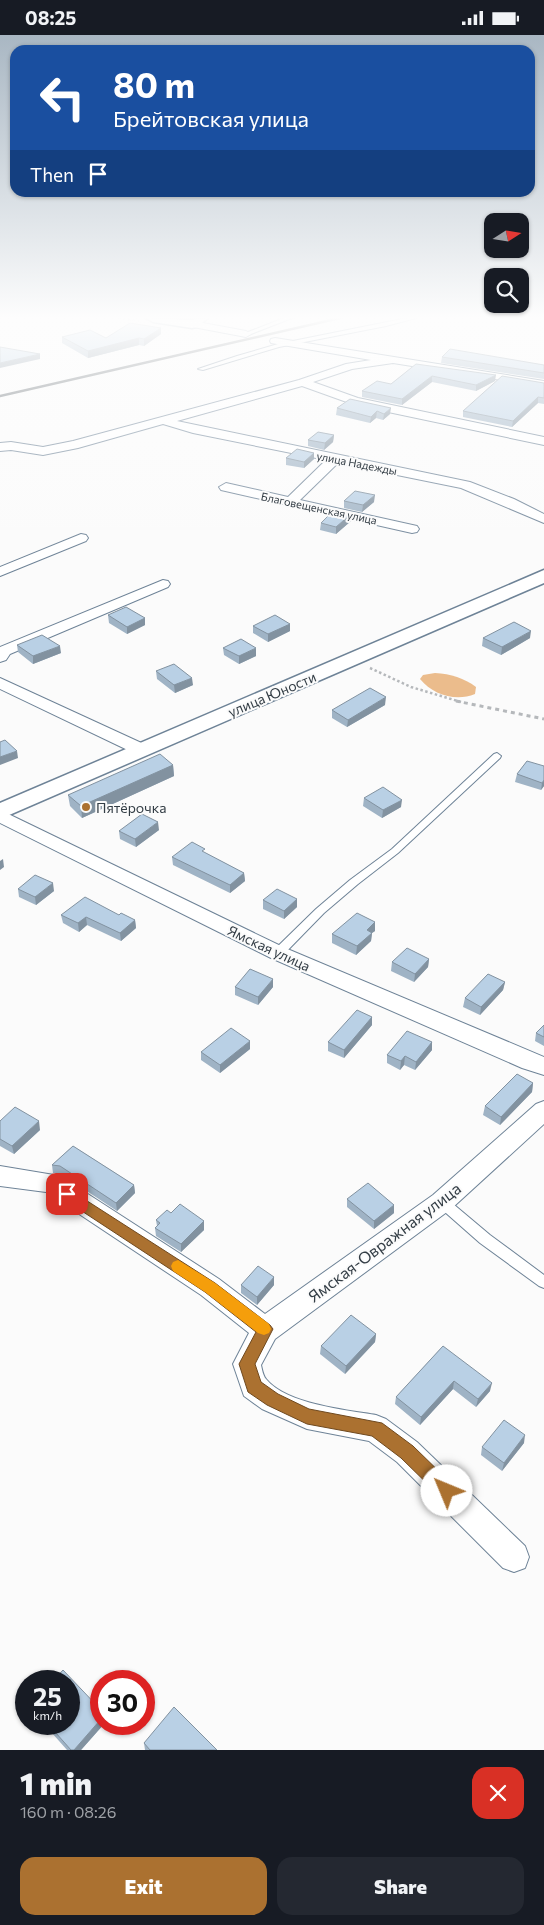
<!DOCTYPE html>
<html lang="en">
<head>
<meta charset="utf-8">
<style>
  :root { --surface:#171b24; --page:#242831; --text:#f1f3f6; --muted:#9ea1a6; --accent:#ab7130 }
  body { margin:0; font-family:Commissioner,sans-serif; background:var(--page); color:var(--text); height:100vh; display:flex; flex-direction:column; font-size:19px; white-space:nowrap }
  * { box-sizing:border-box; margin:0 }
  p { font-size:16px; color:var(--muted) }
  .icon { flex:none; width:28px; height:28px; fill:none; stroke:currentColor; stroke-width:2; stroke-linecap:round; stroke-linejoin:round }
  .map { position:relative; height:1715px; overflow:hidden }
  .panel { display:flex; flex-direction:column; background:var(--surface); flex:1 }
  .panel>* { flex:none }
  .banner { position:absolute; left:10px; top:10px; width:525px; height:152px; border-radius:15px; box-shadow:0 1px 4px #0004; background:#1a4fa0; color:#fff; overflow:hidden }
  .needle { width:32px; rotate:78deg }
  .fabs { position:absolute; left:484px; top:178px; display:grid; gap:10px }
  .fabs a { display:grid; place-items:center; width:45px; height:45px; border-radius:10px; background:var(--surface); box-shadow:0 1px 4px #0004; font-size:25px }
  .speed { position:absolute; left:15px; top:1635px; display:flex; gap:10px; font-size:25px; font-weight:700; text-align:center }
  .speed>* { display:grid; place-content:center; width:65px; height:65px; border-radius:50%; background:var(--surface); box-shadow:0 1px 4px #0004; line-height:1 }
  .speed small { font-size:12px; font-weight:400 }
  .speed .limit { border:8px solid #d22; background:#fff; color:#111 }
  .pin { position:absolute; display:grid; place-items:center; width:42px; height:42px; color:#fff; margin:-21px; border-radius:10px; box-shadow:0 2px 8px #0006 }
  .me { position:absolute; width:55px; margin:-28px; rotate:315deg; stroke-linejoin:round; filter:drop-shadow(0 0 4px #0008) }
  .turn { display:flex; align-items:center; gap:18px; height:105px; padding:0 20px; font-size:22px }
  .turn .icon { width:65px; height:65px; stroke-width:2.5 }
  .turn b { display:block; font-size:35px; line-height:42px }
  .then { display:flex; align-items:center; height:48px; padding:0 20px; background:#0003; gap:10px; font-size:19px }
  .round { display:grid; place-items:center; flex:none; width:52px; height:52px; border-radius:15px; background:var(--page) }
  .headline { display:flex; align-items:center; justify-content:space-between; height:85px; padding:0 20px }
  h1 { font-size:30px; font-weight:800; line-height:38px }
  .button { display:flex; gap:10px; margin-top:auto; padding:10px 20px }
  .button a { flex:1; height:58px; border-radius:15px; background:var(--accent); color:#fff; font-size:20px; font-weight:800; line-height:58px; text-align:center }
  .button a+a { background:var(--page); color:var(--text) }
  .status { display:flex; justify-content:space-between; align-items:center; height:35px; padding:0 25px; background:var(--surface); direction:ltr }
  .status svg { height:14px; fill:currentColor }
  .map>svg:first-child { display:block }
</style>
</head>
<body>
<div class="status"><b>08:25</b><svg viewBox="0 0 49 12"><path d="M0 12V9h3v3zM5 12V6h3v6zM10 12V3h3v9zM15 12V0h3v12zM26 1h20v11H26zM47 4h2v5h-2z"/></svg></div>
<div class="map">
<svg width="544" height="1715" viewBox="0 0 544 1715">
  <rect width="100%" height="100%" fill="#fbfbfb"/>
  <path fill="#ebbc8c" d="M435 638C451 639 464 643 476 652L475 659C456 667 433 660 420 644L423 640Z"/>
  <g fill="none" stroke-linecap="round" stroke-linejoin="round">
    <defs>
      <path id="service" d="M284 283H292L246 301 243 299Z
        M407 283H416L386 291 279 312 203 335 198 334 237 321 278 309Z
        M497 718 501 721 500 723 398 818 358 849 324 878 282 921H274L273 918 274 915 316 874 350 845 392 814 494 719Z
        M442 1162 446 1163 490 1200 544 1240V1253L539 1251 480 1208 438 1171 436 1167 438 1163Z"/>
      <path id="minor" d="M192 286 246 296 251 299 246 302 188 291 187 289 188 287Z
        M275 303 544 346V352L393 328 352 334 313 347 358 363 544 402V410L355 370 302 351 177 386 470 447 514 464 544 479V488L461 453 338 428 300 465 417 491 419 494 417 497 412 498 221 455 219 452 226 448 288 462 326 425 193 398 163 389 78 413 43 420 11 415 0 416V408L11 407 43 412 73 406 299 345 346 329 371 325 271 308 270 306 271 304Z
        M81 499 86 500 88 503 86 506 0 541V532Z
        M163 545 168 546 170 549 168 552 10 619 6 625 0 627V612Z
        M0 643 148 711 151 715 148 719 142 720 136 719 0 654Z
        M0 775 285 913 544 1022V1040L522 1033 271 923 0 788Z
        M544 1066V1089L451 1174 275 1304 261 1330C262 1334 263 1341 266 1344 286 1369 346 1375 376 1380L386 1384 417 1407 525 1511 529 1522 525 1533 514 1537 503 1533 397 1427 369 1406 307 1394 262 1374 244 1361 233 1329 249 1298 201 1260 46 1157 0 1151V1131L60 1141 219 1244 265 1279 433 1160 536 1069Z"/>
      <path id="tertiary" d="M146 283 190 285 208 283 197 292 192 293 153 287Z
        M544 535V548L0 784V768Z"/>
    </defs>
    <use href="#service" stroke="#6e8397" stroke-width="2"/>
    <use href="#minor" stroke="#6e8397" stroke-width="2"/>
    <use href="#tertiary" stroke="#6e8397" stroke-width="3"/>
    <path stroke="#b5b8bb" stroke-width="2" stroke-dasharray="2.5 2.5" stroke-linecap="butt" d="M118 283 139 286"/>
    <path stroke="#b5b8bb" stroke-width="2.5" stroke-dasharray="2.5 2.5" stroke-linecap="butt" d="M370 633 411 652 461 667"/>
    <path stroke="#b5b8bb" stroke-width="3" stroke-dasharray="4 4" stroke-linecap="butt" d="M456 666 544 684"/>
    <use href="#service" fill="#fff" fill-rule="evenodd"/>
    <use href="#minor" fill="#fff" fill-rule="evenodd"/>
    <use href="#tertiary" fill="#fff" fill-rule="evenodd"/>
    <path stroke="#5a6268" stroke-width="2.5" d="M0 361 340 283"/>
  </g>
  <path fill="#9fb3c5" d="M161 299 144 311 139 310 88 323 62 308V302L106 303Z
    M442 322 544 330V344L441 328Z
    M416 329 495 346 476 356 432 347 402 370 362 362V356L391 349Z
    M544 348V369L538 368 512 392 463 382V376Z
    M350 364 390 379 383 385 376 383 370 388 336 380 337 373Z
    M334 400 333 407 324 415 308 411V405Z
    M314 418V424L304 433 286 430V423Z
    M344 466 374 467 362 477 344 473Z
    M351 479V486L336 499 320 495 321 488Z
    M108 580 145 583V590L127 599 109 588Z
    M290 589V596L268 607 253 598V591Z
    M483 603H530L501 620 482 611Z
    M17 610 61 618 33 629 18 617Z
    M223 613 256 621 239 629 224 620Z
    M156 636 193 650 175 658 157 644Z
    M385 670 347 692 332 683V675Z
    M527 726 544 751 541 755 515 747 517 739Z
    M173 730 174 741 82 783 70 771 68 760Z
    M364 763 401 772 382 783 363 771Z
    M159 795 136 812 120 804 119 796Z
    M205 818 244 838 245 846 230 858 173 830 172 822Z
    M18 854 54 856 36 870 19 862Z
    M297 864V872L284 884 263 874V865Z
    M61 880H119L135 885 136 893 121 906 87 890 79 897 63 888Z
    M375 896 372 898 371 906 356 920 332 908V899Z
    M429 924 428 932 414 947 391 936 392 927Z
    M505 947 503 955 480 980 463 972 465 963Z
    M235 952H273L258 970 235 960Z
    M372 982V990L344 1023 328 1016V1007Z
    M544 990V1011L535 1006 536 998Z
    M432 1007V1015L415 1035 404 1030 400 1035 387 1028V1020Z
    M250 1014 220 1038 201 1025V1017Z
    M533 1048 532 1057 500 1090 483 1080 485 1071Z
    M0 1086 40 1095 14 1119 0 1111Z
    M73 1111 134 1150 135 1158 117 1176 61 1139 53 1138 52 1130Z
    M347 1164 394 1170V1178L374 1194 347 1172Z
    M171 1178 204 1195 181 1217 156 1201 155 1193 157 1191 156 1185Z
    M241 1250H274L257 1270 241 1258Z
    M376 1299 375 1307 345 1339 320 1319 321 1311Z
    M443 1311 490 1356 476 1372 453 1354 420 1390 395 1369 396 1362Z
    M524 1408 502 1436 481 1420 482 1412Z
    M44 1689H104L81 1715H67Z
    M144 1708 217 1715H145Z"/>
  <path fill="#8292a0" d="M161 293V299L144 311V304Z
    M139 303V310L88 323V316Z
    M40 319V324L0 333V328Z
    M496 340 495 346 476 356V350Z
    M432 341V347L402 370V364Z
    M538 362V368L512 392 513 386Z
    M391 373 390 379 383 385 384 379Z
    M377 376 376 383 370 388 371 382Z
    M334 400 333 407 324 415 325 408Z
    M314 418V424L304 433V427Z
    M375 460 374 467 362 477 363 470Z
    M351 479V486L336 499V492Z
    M145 583V590L127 599V592Z
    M290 589V596L268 607V599Z
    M531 596 530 603 501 620 502 612Z
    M60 611 61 618 33 629V621Z
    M256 613V621L239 629V621Z
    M192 643 193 650 175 658 174 650Z
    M386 662 385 670 347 692 348 685Z
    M17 716 18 723 0 730V722Z
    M173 730 174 741 82 783 81 771Z
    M544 745V751L541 755 542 748Z
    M402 765 401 772 382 783 383 775Z
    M158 787 159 795 136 812 135 804Z
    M3 824 4 832 0 835V826Z
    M244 838 245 846 230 858V850Z
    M53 848 54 856 36 870 35 862Z
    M297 864V872L284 884V876Z
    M86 882 87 890 79 897 78 888Z
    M135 885 136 893 121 906 120 898Z
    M375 887V896L372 898 371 906 356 920 357 911 367 895Z
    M429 924 428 932 414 947 415 939Z
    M273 944V952L258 970V962Z
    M505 947 503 955 480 980 481 972Z
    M372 982V990L344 1023V1015Z
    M250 1006V1014L220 1038V1030Z
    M432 1007V1015L415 1035 416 1027Z
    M405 1021 404 1030 400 1035 401 1026Z
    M533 1048 532 1057 500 1090 501 1082Z
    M39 1086 40 1095 14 1119 12 1111Z
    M134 1150 135 1158 117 1176 116 1168Z
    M394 1170V1178L374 1194V1186Z
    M204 1186V1195L181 1217V1209Z
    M274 1242V1250L257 1270V1262Z
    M376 1299 375 1307 345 1339 346 1331Z
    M454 1346 453 1354 420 1390 421 1382Z
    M492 1348 490 1356 476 1372 478 1364Z
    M525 1400 524 1408 502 1436 504 1428Z
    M101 1684V1689H104L81 1715H74Z"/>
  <path fill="#b9d0e5" stroke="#8292a0" d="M130 288 161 293 144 304 139 303 88 316 62 302 90 295 106 303Z
    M0 312 40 319 0 328Z
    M450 314 544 330V338L442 322Z
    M416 329 496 340 476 350 432 341 402 364 362 356 377 346 391 349Z
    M502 341 544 348V363L538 362 513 386 463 376Z
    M350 364 391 373 384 379 377 376 371 382 337 373Z
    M318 397 334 400 325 408 308 405Z
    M297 414 314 418 304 427 286 423Z
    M355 456 375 460 363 470 344 466Z
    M334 475 351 479 336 492 321 488Z
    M126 572 145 583 127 592 108 580Z
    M275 580 290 589 268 599 253 591Z
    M514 587 531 596 502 612 483 603Z
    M42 600 60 611 33 621 17 610Z
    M241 604 256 613 239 621 223 613Z
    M174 629 192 643 174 650 156 636Z
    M370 653 386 662 348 685 332 675Z
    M5 705 17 716 0 722V707Z
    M160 719 173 730 81 771 68 760Z
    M527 726 544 731V745L542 748 517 739Z
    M383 752 402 765 383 775 364 763Z
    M142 779 158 787 135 804 119 796Z
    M192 807 205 814 202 816 244 838 230 850 172 822Z
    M35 840 53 848 35 862 18 854Z
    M277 854 297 864 284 876 263 865Z
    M85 862 119 880 121 878 135 885 120 898 86 882 78 888 61 880Z
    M357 878 375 887 367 895 372 898 357 911 332 899Z
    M407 913 429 924 415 939 392 927Z
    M250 934 273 944 258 962 235 952Z
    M488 939 505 947 481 972 465 963Z
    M357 975 372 982 344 1015 328 1007Z
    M544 990V1002L536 998Z
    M231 993 250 1006 220 1030 201 1017Z
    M407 996 432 1007 416 1027 405 1021 401 1026 387 1020Z
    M517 1039 533 1048 501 1082 485 1071Z
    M15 1072 39 1086 12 1111 0 1104V1086Z
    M73 1111 134 1150 116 1168 60 1131 52 1130Z
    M368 1148 394 1170 374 1186 347 1164Z
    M180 1169 204 1186 181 1209 155 1193 160 1188 156 1185 167 1175 171 1178Z
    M258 1231 274 1242 257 1262 241 1250Z
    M351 1280 376 1299 346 1331 321 1311Z
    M443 1311 492 1348 478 1364 454 1346 421 1382 396 1362Z
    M504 1385 525 1400 504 1428 482 1412Z
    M63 1635 101 1675V1684L74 1715H71L48 1689H69V1646H53Z
    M174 1672 217 1715H150L144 1708Z"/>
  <linearGradient id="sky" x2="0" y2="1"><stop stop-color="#a9b7c3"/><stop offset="0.54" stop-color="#fdfdfd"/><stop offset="1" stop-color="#fdfdfd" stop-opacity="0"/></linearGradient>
  <rect width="544" height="523" fill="url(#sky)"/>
  <path fill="#ab7130" stroke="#6f491f" d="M67 1153 215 1248 270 1290 273 1294 255 1329 261 1347 278 1359 309 1374 382 1388 413 1411 453 1450 456 1456 453 1462 447 1465 441 1462 401 1423 372 1401 307 1389 267 1370 248 1357 239 1329 256 1297 205 1257 62 1163 60 1159 62 1155Z"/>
  <path fill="#f59e0b" d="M178 1225 215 1248 269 1289 271 1294 269 1298 264 1300 258 1298 205 1257 173 1236 171 1231 173 1227Z"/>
  <circle fill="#ab7130" stroke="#fbfbfb" stroke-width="2" cx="86" cy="772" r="5"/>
  <g text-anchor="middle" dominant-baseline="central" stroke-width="4" stroke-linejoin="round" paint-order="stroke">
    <g font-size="11" fill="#333d45" stroke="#fbfbfb">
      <text transform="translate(357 428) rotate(11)">улица Надежды</text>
      <text transform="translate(319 473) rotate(12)">Благовещенская улица</text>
    </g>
    <g font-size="14" fill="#333d45" stroke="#fbfbfb">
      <text transform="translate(272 659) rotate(-23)">улица Юности</text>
      <text transform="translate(269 913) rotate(25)">Ямская улица</text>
    </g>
    <g font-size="14" fill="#333d45" stroke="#fbfbfb" text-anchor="start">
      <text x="96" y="772">Пятёрочка</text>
    </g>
    <g font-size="16" fill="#333d45" stroke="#fbfbfb">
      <text transform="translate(384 1207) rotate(-37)">Ямская-Овражная улица</text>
    </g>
  </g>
</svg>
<div class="fabs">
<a><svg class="needle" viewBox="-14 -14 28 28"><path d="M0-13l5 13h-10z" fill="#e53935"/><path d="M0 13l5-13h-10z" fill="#9ea1a6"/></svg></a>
<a><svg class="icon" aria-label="search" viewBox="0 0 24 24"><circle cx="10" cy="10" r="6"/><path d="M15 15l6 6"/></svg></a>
</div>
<div class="speed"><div>25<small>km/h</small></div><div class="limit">30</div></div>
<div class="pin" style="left:67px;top:1159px;background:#d93025"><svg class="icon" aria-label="arrive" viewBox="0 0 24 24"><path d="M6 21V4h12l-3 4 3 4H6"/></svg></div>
<svg class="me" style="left:447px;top:1456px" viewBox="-20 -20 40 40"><circle r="19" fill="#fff"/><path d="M0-13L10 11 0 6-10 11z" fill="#ab7130"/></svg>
<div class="banner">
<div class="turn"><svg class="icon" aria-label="left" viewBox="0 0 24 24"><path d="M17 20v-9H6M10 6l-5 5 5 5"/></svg><div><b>80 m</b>Брейтовская улица</div></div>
<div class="then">Then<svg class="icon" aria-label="arrive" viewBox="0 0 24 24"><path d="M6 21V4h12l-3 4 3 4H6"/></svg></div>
</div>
</div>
<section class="panel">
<div class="headline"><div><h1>1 min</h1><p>160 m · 08:26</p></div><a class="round" style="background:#d93025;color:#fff"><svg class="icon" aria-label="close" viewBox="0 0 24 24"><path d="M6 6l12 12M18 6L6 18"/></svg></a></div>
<div class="button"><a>Exit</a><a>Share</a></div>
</section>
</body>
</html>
